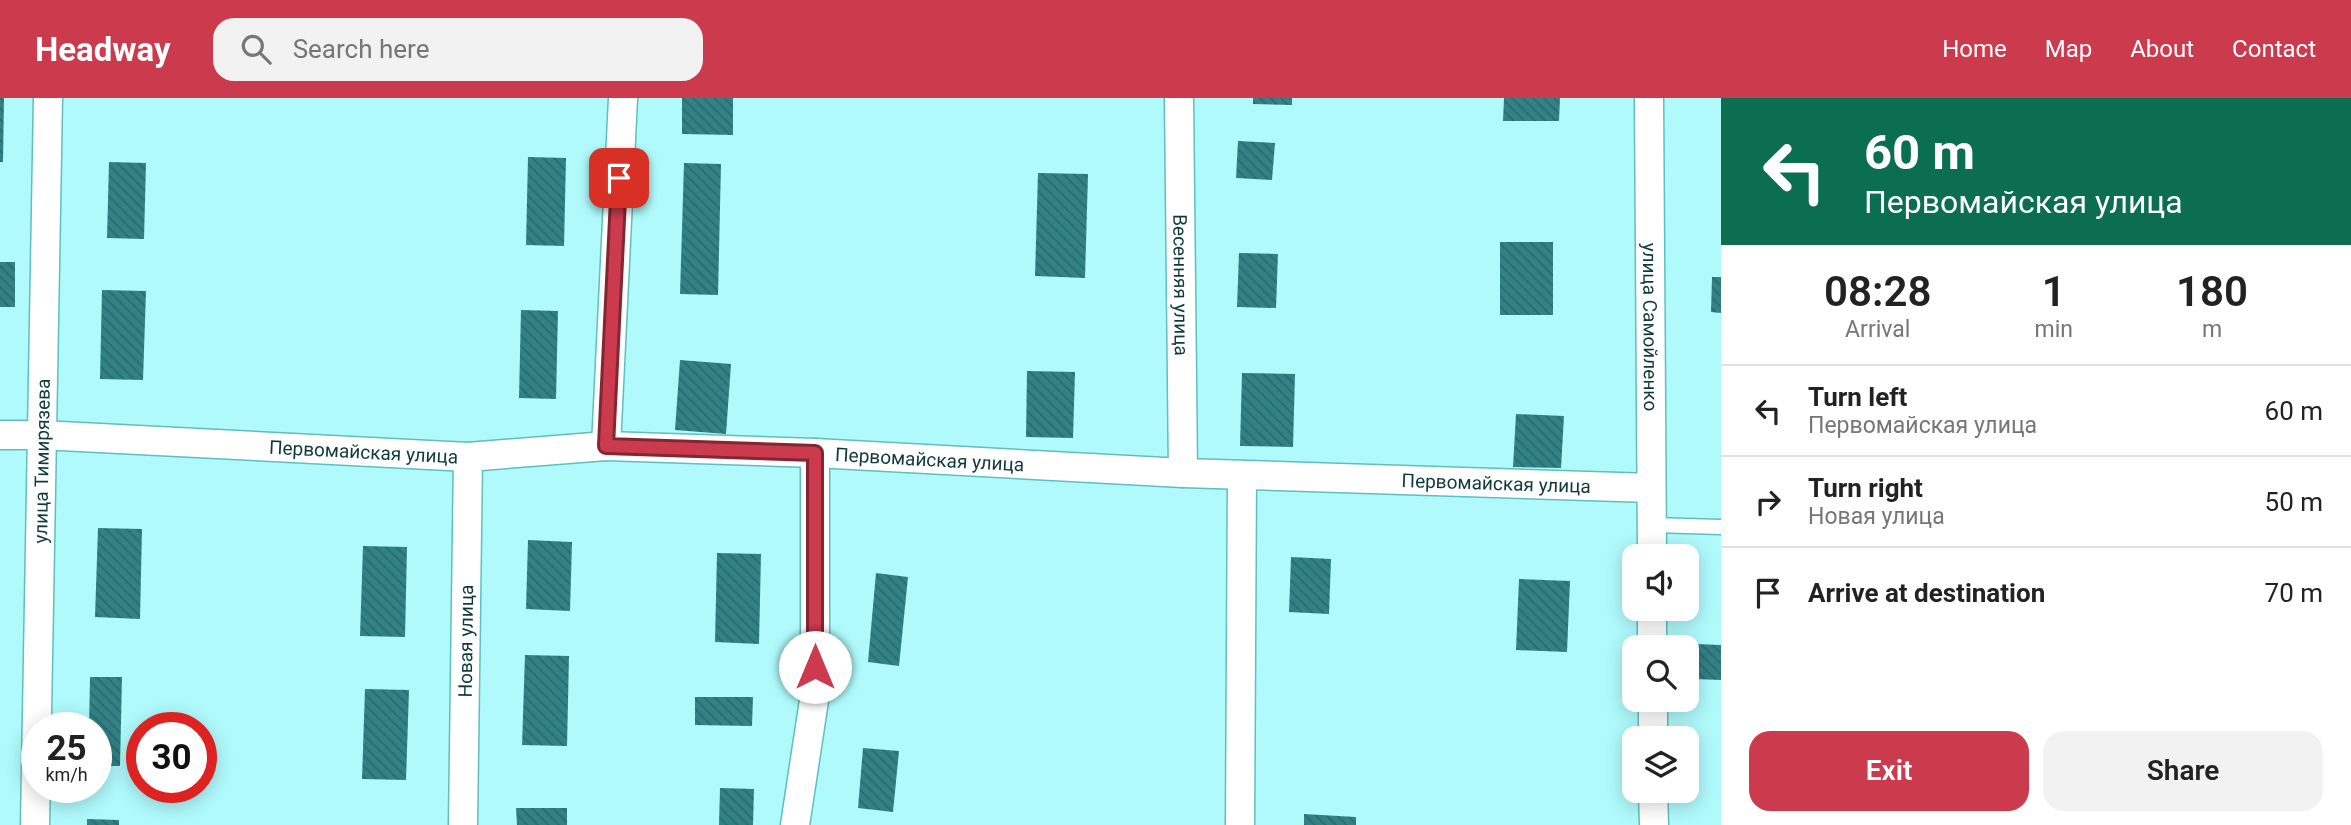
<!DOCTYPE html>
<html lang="en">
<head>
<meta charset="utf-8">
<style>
  :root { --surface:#fff; --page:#f2f2f2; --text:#222; --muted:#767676; --line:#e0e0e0; --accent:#cb3b4d }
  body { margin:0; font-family:Roboto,sans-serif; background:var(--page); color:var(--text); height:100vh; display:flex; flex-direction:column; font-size:26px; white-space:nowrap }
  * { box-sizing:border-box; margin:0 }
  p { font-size:23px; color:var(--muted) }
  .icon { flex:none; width:38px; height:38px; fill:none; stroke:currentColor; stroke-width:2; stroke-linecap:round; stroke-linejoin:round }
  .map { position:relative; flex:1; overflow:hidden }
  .drawer { display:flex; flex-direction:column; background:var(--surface); width:630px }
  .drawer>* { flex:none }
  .hud { background:#0b6e4f; color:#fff; overflow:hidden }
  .tools { position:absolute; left:1622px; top:446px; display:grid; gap:14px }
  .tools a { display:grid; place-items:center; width:77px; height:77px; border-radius:14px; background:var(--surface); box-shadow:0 4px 18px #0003; font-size:35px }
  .speed { position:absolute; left:21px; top:614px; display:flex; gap:14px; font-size:35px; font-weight:700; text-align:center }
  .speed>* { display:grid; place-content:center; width:91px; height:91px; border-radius:50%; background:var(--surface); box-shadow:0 4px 18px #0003; line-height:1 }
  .speed small { font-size:18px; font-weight:400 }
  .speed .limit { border:10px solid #d22; background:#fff; color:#111 }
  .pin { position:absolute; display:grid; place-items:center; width:60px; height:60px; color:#fff; margin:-30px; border-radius:14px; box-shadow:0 4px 10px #0006 }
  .me { position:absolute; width:77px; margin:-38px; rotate:0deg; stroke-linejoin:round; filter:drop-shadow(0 0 5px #0008) }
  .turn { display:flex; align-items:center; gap:24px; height:147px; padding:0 28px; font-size:32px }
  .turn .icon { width:91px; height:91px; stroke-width:2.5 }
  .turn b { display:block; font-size:49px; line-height:60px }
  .eta { display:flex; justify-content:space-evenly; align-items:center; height:119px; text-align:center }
  .eta b { font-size:42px; font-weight:600; line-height:49px }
  .button { display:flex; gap:14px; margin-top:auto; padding:14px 28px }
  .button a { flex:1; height:80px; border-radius:21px; background:var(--accent); color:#fff; font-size:28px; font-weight:600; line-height:80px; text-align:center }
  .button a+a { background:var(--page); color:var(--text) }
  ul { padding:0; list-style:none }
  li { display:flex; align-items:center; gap:21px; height:91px; padding:0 28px; border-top:2px solid var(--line) }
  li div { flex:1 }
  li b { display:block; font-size:26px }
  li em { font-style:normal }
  header { display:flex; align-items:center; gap:42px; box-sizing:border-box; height:98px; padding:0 35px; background:var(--accent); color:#fff }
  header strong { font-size:33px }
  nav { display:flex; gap:38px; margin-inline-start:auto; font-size:24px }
  .search { width:490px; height:63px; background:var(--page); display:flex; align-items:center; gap:18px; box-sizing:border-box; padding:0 24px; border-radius:21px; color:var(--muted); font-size:26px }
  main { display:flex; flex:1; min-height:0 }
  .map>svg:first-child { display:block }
</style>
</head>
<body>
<header>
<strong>Headway</strong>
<div class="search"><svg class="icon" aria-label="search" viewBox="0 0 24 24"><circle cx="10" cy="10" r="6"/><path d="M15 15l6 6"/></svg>Search here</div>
<nav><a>Home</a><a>Map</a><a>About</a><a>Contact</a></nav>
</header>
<main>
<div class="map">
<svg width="1721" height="727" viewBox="0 0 1721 727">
  <defs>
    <pattern id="building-back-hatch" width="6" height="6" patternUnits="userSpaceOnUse" patternTransform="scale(1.75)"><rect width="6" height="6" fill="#328285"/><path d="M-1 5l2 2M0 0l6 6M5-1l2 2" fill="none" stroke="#296b6e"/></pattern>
  </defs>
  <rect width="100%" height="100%" fill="#b0fafc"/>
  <path fill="url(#building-back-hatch)" d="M0 0H4L3 64H0Z
    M682 0H733V37L682 36Z
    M1253 0H1292V7L1253 6Z
    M1504 0H1560L1559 23H1503Z
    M1238 43 1275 45 1272 82 1236 80Z
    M528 59 566 60 564 148 526 147Z
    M109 64 146 65 144 141 107 140Z
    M684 65 721 66 718 197 680 196Z
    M1038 75 1088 76 1085 180 1035 178Z
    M1500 144H1553V217H1500Z
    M1239 155 1278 156 1276 210 1237 209Z
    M0 164H15V209H0Z
    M1712 179H1721V215L1711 214Z
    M102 192 146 193 143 282 100 281Z
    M521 212 558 213 556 301 519 300Z
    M680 262 731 266 726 336 675 332Z
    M1027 273 1075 274 1073 340 1026 339Z
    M1242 275 1295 276 1293 349 1240 348Z
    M1516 316 1564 318 1561 370 1513 369Z
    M98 430 142 431 140 521 95 519Z
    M528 442 572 444 570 513 526 511Z
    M363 448 407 449 405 539 360 538Z
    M717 455 761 456 759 546 715 544Z
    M1291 459 1331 461 1329 516 1289 514Z
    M876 475 908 479 899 568 868 564Z
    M1519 481 1570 483 1567 554 1516 552Z
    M1695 546 1721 547V582L1694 581Z
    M525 557 569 558 567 648 522 647Z
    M90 579H122L120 668H96V630H89Z
    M365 591 409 592 406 682 362 681Z
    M695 599H753L752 628 695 627Z
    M863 650 899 653 893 714 858 710Z
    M720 690 754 691 753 727H719Z
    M516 710H567V727H517Z
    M1304 716 1356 719V727H1304Z
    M87 721 119 722V727H87Z"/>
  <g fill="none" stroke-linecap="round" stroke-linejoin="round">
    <defs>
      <path id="service" d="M1652 427 1721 429"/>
      <g id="minor">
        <path id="s1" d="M1179 0 1183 375"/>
        <path id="s2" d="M1649 0 1652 458"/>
        <path id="s3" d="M0 337H41L468 359 606 348 815 355 1183 375 1651 390"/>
        <path d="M606 348 623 0"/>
        <path d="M1652 511V550"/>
        <path d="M1653 602V640"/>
        <path d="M1653 693 1654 727"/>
        <path id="s4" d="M35 727 48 0"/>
        <path id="s5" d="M463 727 468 359"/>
        <path d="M795 727 815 596V355"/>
        <path d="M1240 727 1242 377"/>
      </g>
    </defs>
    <use href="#service" stroke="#5fbec1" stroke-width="17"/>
    <use href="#minor" stroke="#5fbec1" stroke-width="31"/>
    <use href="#service" stroke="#fff" stroke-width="14"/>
    <use href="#minor" stroke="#fff" stroke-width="28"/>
  </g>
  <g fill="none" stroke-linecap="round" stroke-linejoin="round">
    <defs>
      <path id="route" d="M619 80 606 348 815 355V569"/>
    </defs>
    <use href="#route" stroke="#842632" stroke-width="18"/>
    <use href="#route" stroke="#cb3b4d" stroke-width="12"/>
  </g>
  <g text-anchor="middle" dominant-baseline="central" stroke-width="7" stroke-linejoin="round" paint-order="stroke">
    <g font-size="19" fill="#0f393a" stroke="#eafbfc">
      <text stroke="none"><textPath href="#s1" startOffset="187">Весенняя улица</textPath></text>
      <text stroke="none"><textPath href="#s2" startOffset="229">улица Самойленко</textPath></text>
      <text stroke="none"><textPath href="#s3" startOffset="364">Первомайская улица</textPath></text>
      <text stroke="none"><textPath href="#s3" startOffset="931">Первомайская улица</textPath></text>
      <text stroke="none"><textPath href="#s4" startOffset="364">улица Тимирязева</textPath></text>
      <text stroke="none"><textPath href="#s3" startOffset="1498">Первомайская улица</textPath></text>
      <text stroke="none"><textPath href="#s5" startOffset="184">Новая улица</textPath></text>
    </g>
  </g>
</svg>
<div class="tools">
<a><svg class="icon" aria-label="sound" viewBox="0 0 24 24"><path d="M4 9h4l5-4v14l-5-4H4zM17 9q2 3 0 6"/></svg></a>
<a><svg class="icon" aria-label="search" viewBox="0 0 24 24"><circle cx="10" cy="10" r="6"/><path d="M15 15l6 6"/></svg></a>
<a><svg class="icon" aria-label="layers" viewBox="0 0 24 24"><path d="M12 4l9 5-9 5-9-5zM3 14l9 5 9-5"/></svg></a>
</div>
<div class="speed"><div>25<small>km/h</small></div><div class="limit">30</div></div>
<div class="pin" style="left:619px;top:80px;background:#d93025"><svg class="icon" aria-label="arrive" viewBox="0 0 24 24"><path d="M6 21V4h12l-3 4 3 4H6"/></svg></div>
<svg class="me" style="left:815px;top:569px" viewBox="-20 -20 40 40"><circle r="19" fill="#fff"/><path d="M0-13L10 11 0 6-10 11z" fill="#cb3b4d"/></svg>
</div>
<section class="drawer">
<div class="hud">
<div class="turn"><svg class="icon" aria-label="left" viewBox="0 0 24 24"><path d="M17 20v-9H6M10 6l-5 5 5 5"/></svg><div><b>60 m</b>Первомайская улица</div></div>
</div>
<div class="eta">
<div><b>08:28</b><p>Arrival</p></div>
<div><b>1</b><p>min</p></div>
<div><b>180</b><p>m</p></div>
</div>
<ul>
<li><svg class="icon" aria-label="left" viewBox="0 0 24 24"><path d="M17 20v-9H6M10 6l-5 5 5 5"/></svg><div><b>Turn left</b><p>Первомайская улица</p></div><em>60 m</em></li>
<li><svg class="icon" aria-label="right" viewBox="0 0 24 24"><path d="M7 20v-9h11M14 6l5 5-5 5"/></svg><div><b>Turn right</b><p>Новая улица</p></div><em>50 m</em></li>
<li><svg class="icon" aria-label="arrive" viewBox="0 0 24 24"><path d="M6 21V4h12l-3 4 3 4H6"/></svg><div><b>Arrive at destination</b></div><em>70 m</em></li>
</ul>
<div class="button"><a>Exit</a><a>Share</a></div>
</section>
</main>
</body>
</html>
